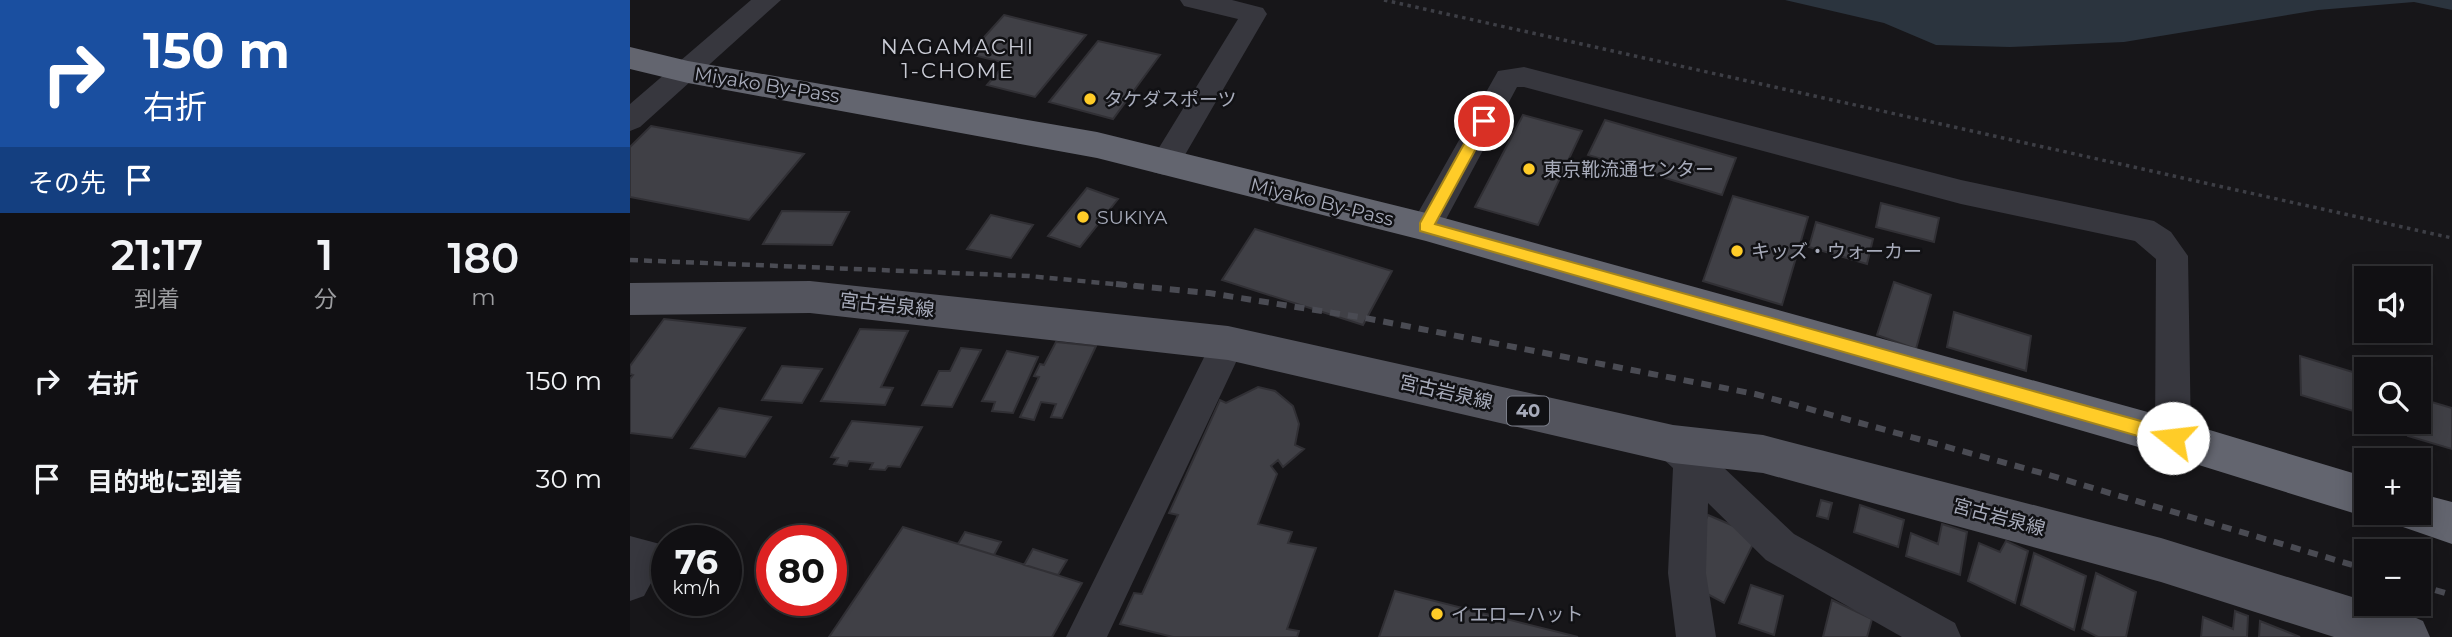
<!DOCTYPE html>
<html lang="ja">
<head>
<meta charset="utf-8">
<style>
  :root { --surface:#111013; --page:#1e1e21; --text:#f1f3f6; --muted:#9c9da0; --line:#303033 }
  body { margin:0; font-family:Montserrat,"Noto Sans JP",sans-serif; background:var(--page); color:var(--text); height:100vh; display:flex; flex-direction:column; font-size:26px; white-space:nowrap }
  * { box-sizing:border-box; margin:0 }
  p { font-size:23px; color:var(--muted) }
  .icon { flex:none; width:38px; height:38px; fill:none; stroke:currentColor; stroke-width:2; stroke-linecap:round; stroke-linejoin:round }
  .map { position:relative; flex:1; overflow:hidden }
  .panel { display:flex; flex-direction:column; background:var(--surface); width:630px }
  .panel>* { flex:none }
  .hud { background:#1a4fa0; color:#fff; overflow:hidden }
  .controls { position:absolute; left:1724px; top:266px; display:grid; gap:14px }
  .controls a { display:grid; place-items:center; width:77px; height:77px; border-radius:0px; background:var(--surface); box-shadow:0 4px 18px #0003,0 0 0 2px var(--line); font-size:35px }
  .speed { position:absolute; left:21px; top:525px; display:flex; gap:14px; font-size:35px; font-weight:700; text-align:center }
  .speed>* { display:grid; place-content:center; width:91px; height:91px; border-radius:50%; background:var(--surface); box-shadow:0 4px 18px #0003,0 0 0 2px var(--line); line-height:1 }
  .speed small { font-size:18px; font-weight:400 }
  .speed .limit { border:10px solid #d22; background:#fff; color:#111 }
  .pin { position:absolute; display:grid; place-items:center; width:60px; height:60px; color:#fff; margin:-30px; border:4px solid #fff; border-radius:50%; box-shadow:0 2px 7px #0007 }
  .me { position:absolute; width:77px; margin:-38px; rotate:286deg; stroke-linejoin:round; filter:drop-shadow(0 0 5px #0008) }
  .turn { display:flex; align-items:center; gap:24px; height:147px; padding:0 28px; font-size:32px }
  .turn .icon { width:91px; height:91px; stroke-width:2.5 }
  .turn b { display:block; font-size:49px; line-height:60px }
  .then { display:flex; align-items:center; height:66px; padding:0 28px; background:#0003; gap:14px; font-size:26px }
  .eta { display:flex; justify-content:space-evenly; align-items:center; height:119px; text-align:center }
  .eta b { font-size:42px; font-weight:600; line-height:49px }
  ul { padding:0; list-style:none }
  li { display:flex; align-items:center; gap:21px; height:98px; padding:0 28px }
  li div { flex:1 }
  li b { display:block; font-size:26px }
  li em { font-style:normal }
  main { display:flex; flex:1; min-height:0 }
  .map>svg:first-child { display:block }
</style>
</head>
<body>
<main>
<section class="panel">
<div class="hud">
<div class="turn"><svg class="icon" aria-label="right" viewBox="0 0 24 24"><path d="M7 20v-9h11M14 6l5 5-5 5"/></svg><div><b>150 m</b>右折</div></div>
<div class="then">その先<svg class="icon" aria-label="arrive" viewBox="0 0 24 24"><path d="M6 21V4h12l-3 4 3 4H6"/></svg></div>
</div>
<div class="eta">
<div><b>21:17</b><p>到着</p></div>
<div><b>1</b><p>分</p></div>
<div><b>180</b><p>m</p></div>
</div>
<ul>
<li><svg class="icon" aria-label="right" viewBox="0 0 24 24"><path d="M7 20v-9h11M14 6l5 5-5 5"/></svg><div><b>右折</b></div><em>150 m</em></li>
<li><svg class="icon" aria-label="arrive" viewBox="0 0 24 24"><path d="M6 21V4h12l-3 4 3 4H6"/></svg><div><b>目的地に到着</b></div><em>30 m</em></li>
</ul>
</section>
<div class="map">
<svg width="1822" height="637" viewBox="0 0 1822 637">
  <rect width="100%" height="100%" fill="#171619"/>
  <path fill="#2b343e" d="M1155 0H1822V10L1784 2 1688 10 1494 42 1380 47 1306 45 1254 23Z"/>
  <path fill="#404046" stroke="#313035" stroke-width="2" d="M374 15 456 35 405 97 357 85 376 63 339 54Z
    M468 41 530 55 483 119 419 102Z
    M893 115 952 131 908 225 845 207Z
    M975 120 1106 158 1092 195 958 155Z
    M21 126 174 154 119 220 0 197V147Z
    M457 188 488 199 450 247 418 236Z
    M1103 196 1178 217 1152 305 1073 281Z
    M1251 203 1309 218 1304 242 1246 227Z
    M152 211 219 212 202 245 133 244Z
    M361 215 403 225 381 258 337 249Z
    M1186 222 1243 239 1237 264 1179 247Z
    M625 229 762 271 733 325 592 280Z
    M1264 282 1301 295 1286 349 1247 335Z
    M1324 312 1401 336 1396 371 1317 347Z
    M34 319 115 328 42 438 0 433V379L3 375 0 374V366Z
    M230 329 278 331 251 387 263 388 255 405 191 401Z
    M426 342 466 346 432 418 421 417 426 404 411 402 404 420 390 417 409 377 404 376 410 364 414 365Z
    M331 348 351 350 322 407 292 405 309 371H320Z
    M377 351 408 357 383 413 362 411 365 402 352 401Z
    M1670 356 1736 376V415L1671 395Z
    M152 366 192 369 172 403 132 400Z
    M628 387 645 391 663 406 669 424 665 445 674 449 653 467 648 460 641 466 647 474 628 524 662 532 658 543 686 548 657 629 669 631 667 637H543L490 624 504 593 512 594 548 515 539 513 590 400 596 403Z
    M1788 398 1822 408V449L1778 436 1777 422H1788Z
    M89 408 141 417 115 457 61 448Z
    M222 421 292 427 270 467 258 466 255 470 240 469 243 463 219 461 217 466 204 464 208 458 201 457Z
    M1191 500 1202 503 1198 519 1187 516Z
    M1230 505 1274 520 1268 547 1224 532Z
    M1078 515 1127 536 1094 603 1070 590 1065 541Z
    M1312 524 1337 532 1330 575 1276 556 1281 533 1308 544Z
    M273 527 364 555 452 583 422 637H199Z
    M335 532 371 542 364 555 328 544Z
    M1376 541 1398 551 1385 603 1338 581 1349 543 1370 552Z
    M403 549 437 560 428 575 394 565Z
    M1404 553 1456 576 1444 630 1391 605Z
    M1466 573 1506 592 1496 637H1468L1452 629Z
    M1121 585 1153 596 1144 635 1109 623Z
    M765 591 948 637H749Z
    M1202 600 1242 619 1237 637H1193Z
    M1605 611 1618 616 1617 637H1571L1573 617 1603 629Z
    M1630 621 1670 637H1629Z"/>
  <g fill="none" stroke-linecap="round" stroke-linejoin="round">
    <path stroke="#3d3e45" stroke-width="3.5" stroke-dasharray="3.5 4.5" stroke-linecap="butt" d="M754 0 1822 238"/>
    <path fill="#37373e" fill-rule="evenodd" d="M121 0H151L10 127 0 131V104Z
      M550 0H602L633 8 637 14 545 172 534 175 523 172 519 164 608 19 554 6Z
      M894 67 1331 180 1524 221 1541 232 1558 256 1561 438 1556 449 1543 454 1530 449 1525 438 1526 259 1505 241 1331 204 894 87H887L807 236 796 239 785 236 780 227 868 71Z
      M598 329 610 333 615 343 477 637H436L586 333Z
      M1043 428 1056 432 1164 534 1325 623 1331 637H1272L1136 560 1078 503 1076 573 1086 637H1046L1038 573 1043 468 1030 456 1025 444 1030 432Z
      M0 536 30 544 35 557 14 596 0 601Z"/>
    <path fill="#53545d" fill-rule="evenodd" d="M180 281 598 326 1043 425 1133 435 1531 538 1777 614 1793 621 1800 637H1704L1531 582 1133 473 1043 463 598 360 180 313 0 315V283Z"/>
    <path fill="#63656f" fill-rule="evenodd" d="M0 47 58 61 467 132 796 213 1543 419 1736 477V513H1747L1736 517 1543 457 796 241 467 158 58 83 0 69Z
      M1788 493 1822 502V544L1773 527 1766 513H1788Z"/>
    <path stroke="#4a4b53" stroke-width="4.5" stroke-dasharray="8 6" stroke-linecap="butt" d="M0 260 399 276 504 286"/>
    <path stroke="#4a4b53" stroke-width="6" stroke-dasharray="10 8" stroke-linecap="butt" d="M486 284 579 293 735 318 1125 394 1419 475 1736 569
      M1788 585 1822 595"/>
  </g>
  <path fill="#ffcc28" stroke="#a6851a" stroke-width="2" d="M854 116 861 121 805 224 1543 430 1552 438 1549 444 1543 446 790 231V223L849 117Z"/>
  <g fill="#ffcc28" stroke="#111114" stroke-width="2.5">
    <circle cx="460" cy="99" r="7"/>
    <circle cx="899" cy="169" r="7"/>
    <circle cx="453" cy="217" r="7"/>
    <circle cx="1107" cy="251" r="7"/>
    <circle cx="807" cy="614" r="7"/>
  </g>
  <g text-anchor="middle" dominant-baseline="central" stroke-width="5" stroke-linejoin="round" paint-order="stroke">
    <rect fill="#111114" stroke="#7a7d88" stroke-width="2" x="877" y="396.5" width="42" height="29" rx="5"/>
    <g font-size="18" font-weight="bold" fill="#a7abba">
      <text x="898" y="411">40</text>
    </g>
    <g font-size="19" fill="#a7abba" stroke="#111114">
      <text transform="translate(137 85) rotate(9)">Miyako By-Pass</text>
      <text transform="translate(692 202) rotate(14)">Miyako By-Pass</text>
      <text transform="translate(257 305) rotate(6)">宮古岩泉線</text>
      <text transform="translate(816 392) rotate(13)">宮古岩泉線</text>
      <text transform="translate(1369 517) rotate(15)">宮古岩泉線</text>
    </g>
    <g font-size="19" fill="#a7abba" stroke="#111114" text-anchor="start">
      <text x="474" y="99">タケダスポーツ</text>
      <text x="913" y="169">東京靴流通センター</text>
      <text x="467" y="217">SUKIYA</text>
      <text x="1121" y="251">キッズ・ウォーカー</text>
      <text x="821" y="614">イエローハット</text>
    </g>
    <g font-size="21" letter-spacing="2" fill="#c9cbd5" stroke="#111114">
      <text x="328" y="46">NAGAMACHI<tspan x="328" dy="24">1-CHOME</tspan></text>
    </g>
  </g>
</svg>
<div class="controls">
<a><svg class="icon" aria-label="sound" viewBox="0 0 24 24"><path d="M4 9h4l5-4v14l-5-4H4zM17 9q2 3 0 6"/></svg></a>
<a><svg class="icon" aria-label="search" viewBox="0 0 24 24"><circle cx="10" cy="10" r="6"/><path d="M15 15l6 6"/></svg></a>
<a>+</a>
<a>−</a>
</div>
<div class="speed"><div>76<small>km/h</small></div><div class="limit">80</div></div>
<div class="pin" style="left:854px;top:121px;background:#d93025"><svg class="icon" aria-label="arrive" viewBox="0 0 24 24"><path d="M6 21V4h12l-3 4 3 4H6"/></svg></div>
<svg class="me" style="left:1543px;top:438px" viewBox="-20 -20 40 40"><circle r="19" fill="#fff"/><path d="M0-13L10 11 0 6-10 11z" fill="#ffcc28"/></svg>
</div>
</main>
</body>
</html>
